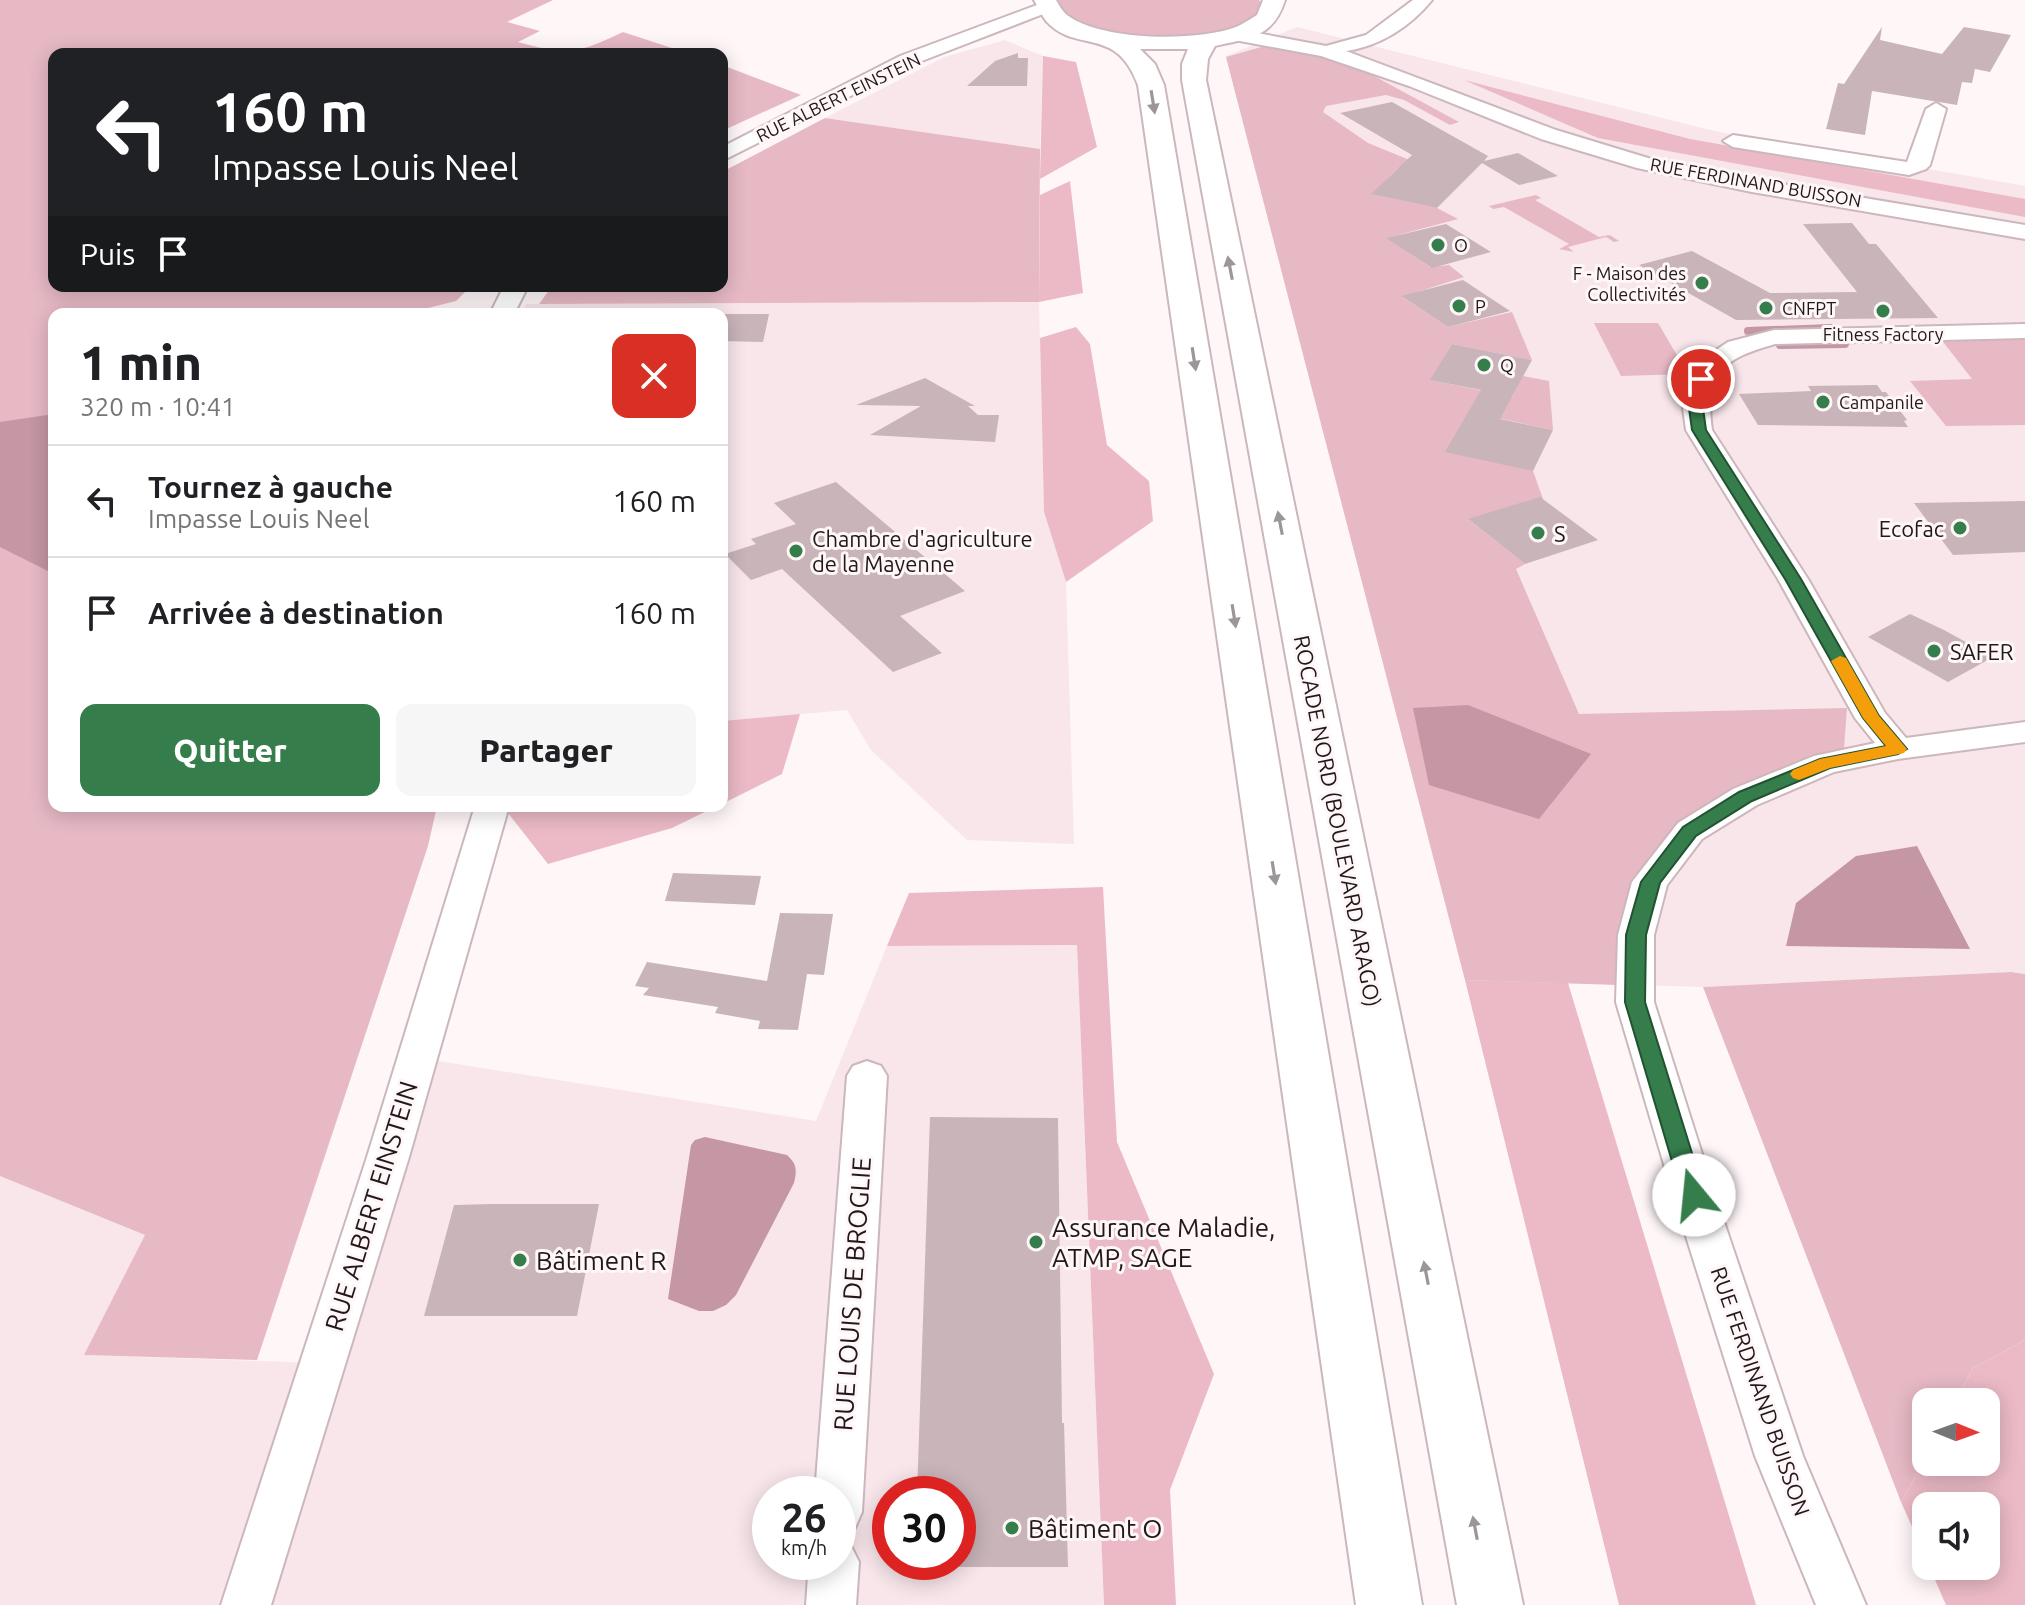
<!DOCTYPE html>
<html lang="fr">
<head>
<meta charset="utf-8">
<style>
  :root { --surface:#fff; --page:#f6f6f6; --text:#202124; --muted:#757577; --line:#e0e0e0; --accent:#357e4c }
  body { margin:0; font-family:Ubuntu,sans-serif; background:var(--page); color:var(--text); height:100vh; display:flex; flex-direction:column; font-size:30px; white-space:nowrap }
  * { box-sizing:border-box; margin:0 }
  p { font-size:26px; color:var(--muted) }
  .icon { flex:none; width:44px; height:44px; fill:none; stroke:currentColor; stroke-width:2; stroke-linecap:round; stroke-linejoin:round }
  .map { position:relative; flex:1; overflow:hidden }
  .sheet { position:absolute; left:48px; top:308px; width:680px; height:504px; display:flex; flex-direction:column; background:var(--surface); border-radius:16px; box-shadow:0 4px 20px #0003 }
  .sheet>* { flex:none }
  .guide { position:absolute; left:48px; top:48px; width:680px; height:244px; border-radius:16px; box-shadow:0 4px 20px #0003; background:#202124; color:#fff; overflow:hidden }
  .needle { width:52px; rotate:91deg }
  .tools { position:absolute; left:1912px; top:1388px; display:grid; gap:16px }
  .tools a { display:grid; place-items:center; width:88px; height:88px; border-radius:16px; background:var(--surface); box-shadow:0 4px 20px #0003; font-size:40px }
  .speed { position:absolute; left:752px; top:1476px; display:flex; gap:16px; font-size:40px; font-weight:700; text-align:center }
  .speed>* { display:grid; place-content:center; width:104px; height:104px; border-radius:50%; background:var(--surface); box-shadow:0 4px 20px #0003; line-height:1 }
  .speed small { font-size:20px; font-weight:400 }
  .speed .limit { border:12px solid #d22; background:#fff; color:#111 }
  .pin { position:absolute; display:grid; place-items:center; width:68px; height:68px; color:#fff; margin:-34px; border:4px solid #fff; border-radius:50%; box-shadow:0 2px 8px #0007 }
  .me { position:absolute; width:88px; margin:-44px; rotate:343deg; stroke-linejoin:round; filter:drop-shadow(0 0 6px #0008) }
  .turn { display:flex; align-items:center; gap:28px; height:168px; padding:0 32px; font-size:36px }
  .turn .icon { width:104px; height:104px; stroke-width:2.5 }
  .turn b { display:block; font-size:56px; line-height:68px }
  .then { display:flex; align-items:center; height:76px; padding:0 32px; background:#0003; gap:16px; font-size:30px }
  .round { display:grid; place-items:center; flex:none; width:84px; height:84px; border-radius:16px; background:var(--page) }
  .head { display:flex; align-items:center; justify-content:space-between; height:136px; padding:0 32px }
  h1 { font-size:48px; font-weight:800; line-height:60px }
  .primary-button { display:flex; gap:16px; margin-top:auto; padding:16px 32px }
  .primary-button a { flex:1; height:92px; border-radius:16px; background:var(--accent); color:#fff; font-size:32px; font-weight:800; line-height:92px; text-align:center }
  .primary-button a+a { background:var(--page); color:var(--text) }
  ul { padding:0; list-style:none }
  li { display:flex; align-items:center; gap:24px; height:112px; padding:0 32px; border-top:2px solid var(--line) }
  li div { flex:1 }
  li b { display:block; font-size:30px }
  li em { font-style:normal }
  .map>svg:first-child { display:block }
</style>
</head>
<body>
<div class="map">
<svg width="2025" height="1605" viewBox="0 0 2025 1605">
  <rect width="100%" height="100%" fill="#fff6f8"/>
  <path fill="#f8e6ea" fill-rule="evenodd" d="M1297 27 1714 131 2025 186V974L2011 972 1703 987 1465 980 1226 56Z
    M1005 40 1043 56 1040 149 825 118 944 57Z
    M1039 302 1044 512 1066 582 1074 844 967 840 871 750 847 710 722 721V314H523L526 304Z
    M1077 945 1104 1605H0V1176L145 1235 85 1355 346 1364 432 1060 816 1121 887 946ZM770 1494H838V1562H770ZM890 1494H958V1562H890Z"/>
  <path fill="#e6b9c5" d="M0 0H553L507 22 540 31 518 42C567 56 577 54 623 32L690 54H54V286H471L456 301 404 314H54V806H437L428 846 257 1360 84 1355 145 1235 0 1176Z
    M1058 0H1259L1262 4C1247 48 1132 40 1096 29 1081 25 1070 18 1059 8Z
    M1279 42 1363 70 1459 122 1450 125 1404 100 1386 95 1326 106 1323 112 1368 143 1412 161 1397 169 1372 194 1437 208 1458 219 1387 238 1430 267 1449 265 1464 277 1402 297 1448 327 1512 312 1532 360 1452 344 1431 380 1512 397 1523 376 1549 381 1553 430 1469 412 1533 471 1543 499 1469 520 1525 564 1516 569 1579 714 1847 708 1844 748 1674 836 1619 985 1465 980 1226 57Z
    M722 65 801 95 722 131Z
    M825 118 1040 149 1039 302 539 304 552 286H722V172Z
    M1536 195 1541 198 1535 200 1599 237 1610 235 1619 241 1614 242 1606 237 1568 247 1574 252 1559 249 1569 244 1504 207 1493 209 1489 206Z
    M1594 323H1658L1688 374 1621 376Z
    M2025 336V425L1946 426 1910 381 1972 379 1940 338Z
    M2011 972 2025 974V1340L1973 1368 1955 1402H1926V1456L1901 1502 1703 987Z"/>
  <path fill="#ebbac6" d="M1043 56 1076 62 1097 147 1040 179Z
    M1464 80 1690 139 2025 199V217L1598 138Z
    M1070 181 1083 293 1039 302 1040 195Z
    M1076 327 1090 344 1107 445 1149 481 1153 521 1066 582 1044 512 1040 338Z
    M800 714 782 774 722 804V721Z
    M509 806H717L672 828 548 864 508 813Z
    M1103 887 1117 1142 1214 1374 1170 1490 1176 1605H1104L1077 945 887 946 909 893Z
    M1465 980 1568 983 1756 1605H1619Z
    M2025 1340V1605H1946L1929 1566H1986V1506H1926V1558L1901 1502 1926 1456V1462H1986V1402H1955L1973 1368Z"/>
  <path fill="#c596a3" d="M54 414V574L0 547V422Z
    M1468 705 1591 754 1539 819 1429 785 1413 708Z
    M1917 846 1970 949 1786 946 1796 903 1856 856Z
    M705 1137 787 1155C797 1164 797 1170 794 1183L736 1295 726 1305 713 1311H699L668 1299 691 1145 695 1140Z"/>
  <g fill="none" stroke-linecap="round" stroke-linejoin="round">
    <path stroke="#c596a3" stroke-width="8" d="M1748 331 1831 328
      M1780 345 1845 344"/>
  </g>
  <path fill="#c8b4b9" d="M1882 27 1880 40 1942 54 1964 27 2011 35 1990 72 1975 69 1972 83 1962 82 1957 105 1872 91 1865 135 1826 129 1838 83 1844 84Z
    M1018 53V58H1028L1027 86H967L995 61Z
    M1392 102 1488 156 1484 161 1518 153 1558 176 1519 185 1482 163 1437 208 1371 194 1412 155 1340 113Z
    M1852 223 1869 244H1876L1938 318 1736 320 1639 265 1692 251 1770 293 1857 292 1803 224Z
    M1446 224 1491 252 1432 268 1386 238Z
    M1463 280 1510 311 1448 327 1401 296Z
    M722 314H769L763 342 722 341Z
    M1452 344 1532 360 1500 419 1553 430 1533 471 1445 452 1481 390 1430 380Z
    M925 378 975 406H968L978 415H999L995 442 870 435 921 406 856 405Z
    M1877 385 1882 392H1886L1907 420 1904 421 1908 427 1758 425 1739 394 1811 391 1808 386Z
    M836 482 965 591 900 616 942 653 893 672 782 569 751 580 725 554 756 544 751 539 796 524 774 503Z
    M1540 497 1598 540 1525 564 1468 519Z
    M2025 501V552L1953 555 1914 503Z
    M1910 614 1944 630 1993 657 1948 682 1868 637Z
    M673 873 761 876 755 905 665 901Z
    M780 913 833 914 824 975 807 974 798 1030 758 1029 760 1021 715 1013 718 1007 643 995 649 988 635 986 647 962 767 981Z
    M930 1117 1058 1118 1062 1423H1064L1068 1567H958V1494H917Z
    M493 1204H599L577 1316H424L454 1205Z"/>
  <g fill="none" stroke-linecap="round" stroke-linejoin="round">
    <defs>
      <path id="street" d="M1413 0H1432C1410 27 1380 46 1346 51L1556 130 1648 158 1752 179 2025 225V239L1752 192 1637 168 1541 139 1409 86 1321 56 1229 39 1227 35 1236 29 1326 46 1366 35Z
        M1045 2 1054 7 1051 11 914 64 722 161V147L900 56Z
        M1936 103 1946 109 1930 165 1926 169 1909 175 1733 147 1723 141 1733 135 1907 162 1926 109Z
        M504 286H528L514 314H490Z
        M2025 324V338L1775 344C1722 359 1704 373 1712 430L1808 579 1885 713 1906 738 2025 722V742L1898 759 1834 772 1757 805 1702 839 1667 885 1654 935V1002L1715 1195 1803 1456 1866 1605H1816L1755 1456 1673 1195 1616 1002 1618 935 1632 882 1678 823 1733 789 1814 756 1875 743 1855 718 1778 579 1686 430 1682 401 1688 379 1707 356 1728 342 1774 330Z
        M475 806H509L409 1157 271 1605H221L367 1157Z
        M867 1061 881 1066 887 1076 862 1512 855 1528 838 1534V1494H815L847 1076 853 1066Z
        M838 1540 851 1546 859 1562 856 1605H806L809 1562H838Z"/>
      <path id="primary" d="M1034 0H1056C1059 5 1063 12 1067 15 1101 41 1196 42 1236 27 1243 24 1250 19 1257 15L1263 0H1285C1273 38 1250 38 1215 46L1208 59 1206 80 1523 1605H1457L1182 80V64L1188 49H1140L1155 64 1164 85 1422 1605H1356L1138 85C1116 25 1077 54 1047 22 1042 16 1038 7 1034 0Z"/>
    </defs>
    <use href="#street" stroke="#cbb7bc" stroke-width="4"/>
    <use href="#primary" stroke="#cbb7bc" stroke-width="4"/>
    <use href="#street" fill="#fff" fill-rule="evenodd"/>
    <use href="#primary" fill="#fff" fill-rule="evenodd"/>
  </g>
  <defs><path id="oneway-solid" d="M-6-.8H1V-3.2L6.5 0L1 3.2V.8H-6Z" transform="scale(2)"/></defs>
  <g fill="#9b9798">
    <use href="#oneway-solid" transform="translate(1153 102) rotate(81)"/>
    <use href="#oneway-solid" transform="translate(1230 268) rotate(-101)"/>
    <use href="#oneway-solid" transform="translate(1194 359) rotate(81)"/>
    <use href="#oneway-solid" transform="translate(1280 523) rotate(-101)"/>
    <use href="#oneway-solid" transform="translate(1234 616) rotate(81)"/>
    <use href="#oneway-solid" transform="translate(1274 873) rotate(81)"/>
    <use href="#oneway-solid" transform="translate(1426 1273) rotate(-101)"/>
    <use href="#oneway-solid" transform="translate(1475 1528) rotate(-101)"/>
  </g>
  <path fill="#357e4c" stroke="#225231" stroke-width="2" d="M1696 377 1708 379 1702 401 1706 430 1801 579 1879 716 1907 749 1898 754 1830 768 1752 801 1696 836 1660 883 1646 935 1645 1002 1705 1195 1702 1202 1694 1204 1686 1202 1682 1195 1625 1002 1626 935 1641 882 1683 827 1739 792 1820 759 1886 746 1863 718 1785 579 1692 430 1688 401Z"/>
  <path fill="#f59e0b" d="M1840 656 1846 658 1879 716 1907 749 1904 753 1830 768 1799 780 1793 778 1790 774 1793 770 1820 759 1886 746 1863 718 1831 661Z"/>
  <g fill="#357e4c" stroke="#fff6f8" stroke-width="3">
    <circle cx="1438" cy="245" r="8"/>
    <circle cx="1702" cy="283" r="8"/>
    <circle cx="1459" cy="306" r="8"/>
    <circle cx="1766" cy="308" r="8"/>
    <circle cx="1883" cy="311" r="8"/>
    <circle cx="1484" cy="365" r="8"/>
    <circle cx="1823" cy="402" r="8"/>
    <circle cx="1960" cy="528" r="8"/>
    <circle cx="1538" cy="533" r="8"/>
    <circle cx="796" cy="551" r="8"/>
    <circle cx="1934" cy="651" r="8"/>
    <circle cx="1036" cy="1242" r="8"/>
    <circle cx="520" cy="1260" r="8"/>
    <circle cx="1012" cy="1528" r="8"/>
  </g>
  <g text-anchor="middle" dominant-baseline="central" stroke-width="6" stroke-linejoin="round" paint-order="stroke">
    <g font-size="18" fill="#20181a" stroke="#fff6f8">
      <text transform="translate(838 97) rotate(-26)">RUE ALBERT EINSTEIN</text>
      <text transform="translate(1756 182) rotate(10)">RUE FERDINAND BUISSON</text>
    </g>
    <g font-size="18" fill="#20181a" stroke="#fff6f8" text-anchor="start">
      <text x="1454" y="245">O</text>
      <text x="1686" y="273" text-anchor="end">F - Maison des<tspan x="1686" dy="21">Collectivités</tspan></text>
      <text x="1475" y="306">P</text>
      <text x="1782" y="308">CNFPT</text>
      <text x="1883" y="334" text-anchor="middle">Fitness Factory</text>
      <text x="1500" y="365">Q</text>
      <text x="1839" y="402">Campanile</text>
    </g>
    <g font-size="22" fill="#20181a" stroke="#fff6f8" text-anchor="start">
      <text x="1944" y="528" text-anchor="end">Ecofac</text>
      <text x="1554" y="533">S</text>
      <text x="812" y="538">Chambre d'agriculture<tspan x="812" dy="25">de la Mayenne</tspan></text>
      <text x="1950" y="651">SAFER</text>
    </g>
    <g font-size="22" fill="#20181a" stroke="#fff6f8">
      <text transform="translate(1338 821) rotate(79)">ROCADE NORD (BOULEVARD ARAGO)</text>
      <text transform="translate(1761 1391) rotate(71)">RUE FERDINAND BUISSON</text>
    </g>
    <g font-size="26" fill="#20181a" stroke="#fff6f8">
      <text transform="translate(371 1206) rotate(-73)">RUE ALBERT EINSTEIN</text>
      <text transform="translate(852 1294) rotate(-86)">RUE LOUIS DE BROGLIE</text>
    </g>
    <g font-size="26" fill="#20181a" stroke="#fff6f8" text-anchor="start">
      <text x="1052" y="1227">Assurance Maladie,<tspan x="1052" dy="30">ATMP, SAGE</tspan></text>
      <text x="536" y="1260">Bâtiment R</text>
      <text x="1028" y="1528">Bâtiment O</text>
    </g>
  </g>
</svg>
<div class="tools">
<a><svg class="needle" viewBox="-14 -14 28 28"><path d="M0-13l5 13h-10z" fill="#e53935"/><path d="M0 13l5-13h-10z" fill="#757577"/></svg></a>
<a><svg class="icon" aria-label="sound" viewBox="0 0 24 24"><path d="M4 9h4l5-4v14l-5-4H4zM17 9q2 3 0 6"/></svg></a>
</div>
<div class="speed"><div>26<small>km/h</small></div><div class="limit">30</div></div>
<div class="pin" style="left:1701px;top:379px;background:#d93025"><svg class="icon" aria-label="arrive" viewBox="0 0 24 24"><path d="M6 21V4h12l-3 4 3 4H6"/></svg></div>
<svg class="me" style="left:1694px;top:1195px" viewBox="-20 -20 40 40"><circle r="19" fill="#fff"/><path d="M0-13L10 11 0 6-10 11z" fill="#357e4c"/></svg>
<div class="guide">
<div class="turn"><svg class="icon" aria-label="left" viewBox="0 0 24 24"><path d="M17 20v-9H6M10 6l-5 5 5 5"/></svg><div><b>160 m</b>Impasse Louis Neel</div></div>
<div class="then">Puis<svg class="icon" aria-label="arrive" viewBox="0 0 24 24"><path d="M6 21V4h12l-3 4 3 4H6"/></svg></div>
</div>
<section class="sheet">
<div class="head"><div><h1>1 min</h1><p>320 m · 10:41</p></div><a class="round" style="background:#d93025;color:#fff"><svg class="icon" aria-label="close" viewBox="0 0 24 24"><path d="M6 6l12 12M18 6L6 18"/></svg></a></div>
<ul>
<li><svg class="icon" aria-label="left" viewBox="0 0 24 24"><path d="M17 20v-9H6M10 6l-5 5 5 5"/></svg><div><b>Tournez à gauche</b><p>Impasse Louis Neel</p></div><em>160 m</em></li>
<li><svg class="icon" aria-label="arrive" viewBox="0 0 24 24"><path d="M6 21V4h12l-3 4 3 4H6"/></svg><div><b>Arrivée à destination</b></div><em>160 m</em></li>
</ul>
<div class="primary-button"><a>Quitter</a><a>Partager</a></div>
</section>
</div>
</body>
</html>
